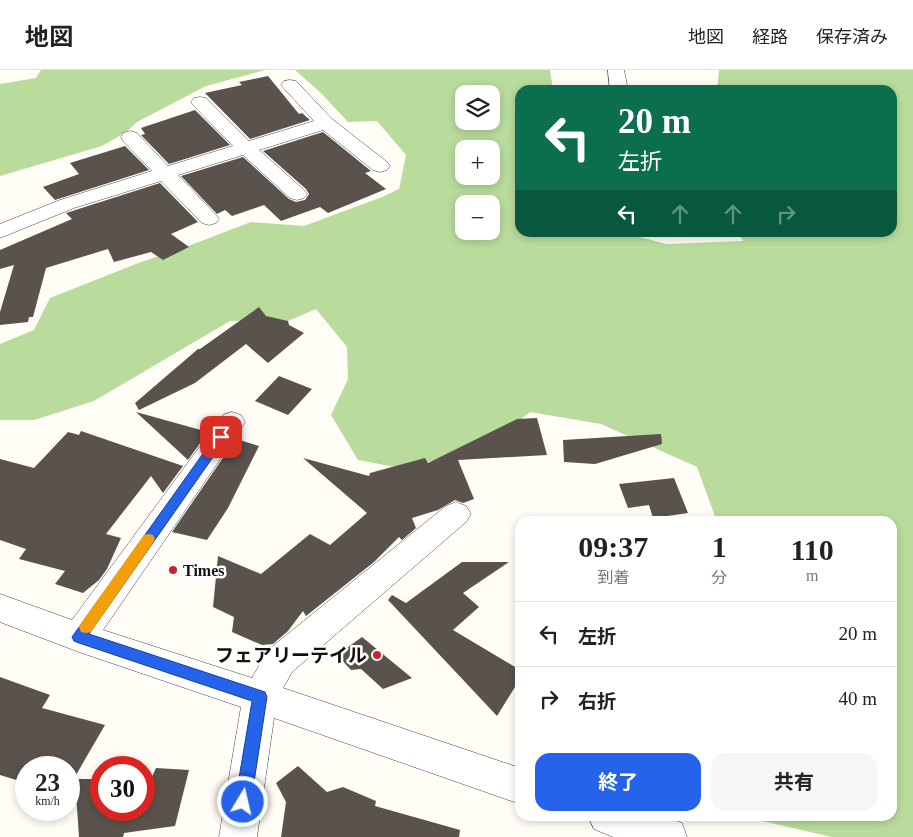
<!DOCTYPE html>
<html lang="ja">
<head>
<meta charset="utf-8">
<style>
  :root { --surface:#fff; --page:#f6f6f6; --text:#222; --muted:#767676; --line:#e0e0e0; --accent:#2563eb }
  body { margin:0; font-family:"Times New Roman","Noto Sans JP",serif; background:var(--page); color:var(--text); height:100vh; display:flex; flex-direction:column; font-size:19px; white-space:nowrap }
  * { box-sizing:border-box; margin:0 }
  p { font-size:16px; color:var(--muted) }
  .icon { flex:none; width:28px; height:28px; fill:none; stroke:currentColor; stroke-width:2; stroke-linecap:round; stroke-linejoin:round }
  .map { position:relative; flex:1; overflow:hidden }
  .side { position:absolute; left:515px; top:446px; width:382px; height:305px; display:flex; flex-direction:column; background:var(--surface); border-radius:15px; box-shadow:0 2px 8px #0003 }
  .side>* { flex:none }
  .banner { position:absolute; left:515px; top:15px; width:382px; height:152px; border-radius:15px; box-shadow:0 2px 8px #0003; background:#0b6e4f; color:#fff; overflow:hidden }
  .controls { position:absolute; left:455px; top:15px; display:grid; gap:10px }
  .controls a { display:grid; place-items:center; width:45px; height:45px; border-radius:10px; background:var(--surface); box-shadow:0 2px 8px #0003; font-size:25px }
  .speed { position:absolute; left:15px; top:686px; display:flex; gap:10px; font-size:25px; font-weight:700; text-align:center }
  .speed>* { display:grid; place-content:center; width:65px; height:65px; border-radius:50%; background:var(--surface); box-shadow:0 2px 8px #0003; line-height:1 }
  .speed small { font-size:12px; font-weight:400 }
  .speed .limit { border:8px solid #d22; background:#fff; color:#111 }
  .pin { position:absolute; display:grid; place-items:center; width:42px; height:42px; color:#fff; margin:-21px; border-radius:10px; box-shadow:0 2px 8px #0006 }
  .me { position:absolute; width:55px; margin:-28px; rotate:9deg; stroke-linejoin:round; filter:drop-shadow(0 0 4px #0008) }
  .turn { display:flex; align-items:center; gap:18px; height:105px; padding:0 20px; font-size:22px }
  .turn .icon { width:65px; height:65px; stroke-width:2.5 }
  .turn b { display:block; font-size:35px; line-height:42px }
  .lanes { display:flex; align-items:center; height:48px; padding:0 20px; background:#0003; justify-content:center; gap:25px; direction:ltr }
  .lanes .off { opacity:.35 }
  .eta { display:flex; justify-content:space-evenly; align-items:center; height:85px; text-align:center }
  .eta b { font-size:30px; font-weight:700; line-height:35px }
  .cta { display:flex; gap:10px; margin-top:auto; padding:10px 20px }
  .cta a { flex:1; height:58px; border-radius:15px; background:var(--accent); color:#fff; font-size:20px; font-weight:700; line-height:58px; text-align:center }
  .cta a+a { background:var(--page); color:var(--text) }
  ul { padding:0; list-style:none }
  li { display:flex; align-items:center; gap:15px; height:65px; padding:0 20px; border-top:1px solid var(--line) }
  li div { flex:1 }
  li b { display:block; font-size:19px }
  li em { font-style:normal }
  header { display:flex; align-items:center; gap:30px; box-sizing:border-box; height:70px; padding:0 25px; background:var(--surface); border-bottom:1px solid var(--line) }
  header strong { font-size:24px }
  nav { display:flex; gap:28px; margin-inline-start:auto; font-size:18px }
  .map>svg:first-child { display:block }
</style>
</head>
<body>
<header>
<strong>地図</strong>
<nav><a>地図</a><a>経路</a><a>保存済み</a></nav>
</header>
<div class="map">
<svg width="913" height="767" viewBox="0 0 913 767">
  <rect width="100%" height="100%" fill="#fffdf5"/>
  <path fill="#b9dc9c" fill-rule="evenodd" d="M41 0H265L206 16 137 52 126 62 102 76 0 106V14L36 8Z
    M295 0H550L553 20H520V162L638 163 639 167 667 174 743 171 739 163 892 162V20H717L719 0H913V767H832L740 746H892V451H702L716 449 697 397 601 354 530 342 492 373 405 399 358 390 331 345 348 309 347 277 316 239 288 251H230L94 331 34 350H0V274L34 260 50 228 141 192 183 178 251 152 304 156 382 127 399 119 406 85 377 51 348 52 321 23ZM464 24H491V51H464ZM464 79H491V106H464ZM464 134H491V161H464Z"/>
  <path fill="#5a524d" d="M268 6 299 44 302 43 310 50 250 69 205 23 242 15 239 12Z
    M195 40 230 75 169 94 141 65 145 64 141 58Z
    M323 62 371 101 365 103 386 119 328 143 320 137 281 151 264 135 232 146 225 140 217 144 181 106 243 87 289 129 296 132 305 130 309 124 306 119 263 81Z
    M125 76 149 100 55 130 43 117 79 104 70 93Z
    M160 113 198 152 171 164 189 177 163 190 151 182 114 192 108 179 46 198 33 247H29L28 252 0 255V242L14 195 0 199V180L72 149 66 143Z
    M259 237 266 246 288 251 289 255 304 263 268 293 246 274 195 313 139 340 135 333 198 279H200Z
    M279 306 312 319 288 345 255 331Z
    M136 342 208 362 188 390Z
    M537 348 547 385 458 390 474 429 463 433 455 430 438 440 412 448 416 458 402 470 399 467 374 492 306 546 303 541 288 561 273 574 262 575 232 562 234 547 213 537 218 486 261 504 310 464 330 475 367 443 303 388 369 406 370 403 425 388 428 393 517 349Z
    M81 361 183 396 163 423 151 406 106 464 121 468 107 499 99 510 83 523 55 514 65 501 19 489 26 479 0 470V389L34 398 68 362 79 365Z
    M661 364 662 374 595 394 564 392 563 370Z
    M236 369 259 376 228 438 207 470 172 462Z
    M674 408 688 443 653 448 649 435 628 438 619 414Z
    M462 492H509L463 523 479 537 453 560 520 600V609L497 646 388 530 392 525 406 533Z
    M362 567 412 608 383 619 361 599 351 600 337 585Z
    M0 607 50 625 42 638 105 655 69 717V698H26V713L0 705Z
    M298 696 327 722 343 717 376 731 375 736 460 760 459 767H281L286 732 276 713Z
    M156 698 189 700 175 756 124 763 123 767H79L75 709H101V740H144V709H151Z"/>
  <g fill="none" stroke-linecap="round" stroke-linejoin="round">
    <defs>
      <path id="minor" d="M608 0H624L628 20H610Z
        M290 10 296 11 332 49 387 92 390 96 387 100 380 102 373 100 323 60 259 80 304 120 307 124 304 128 297 130 290 128 243 85 178 105 216 145 219 149 216 153 209 155 202 153 161 111 74 138 0 168V154L60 130 152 101 123 71 121 67 123 63 130 61 137 63 168 96 233 76 194 36 191 32 194 28 200 27 206 28 249 71 314 51 281 15 284 11Z
        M232 342 241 345 245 352 241 359 103 560 252 608 268 580 446 436 456 432 466 436 471 444 466 452 292 602 283 618 520 698V734L274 648 257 767H219L241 637 79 582 0 552V524L72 550 223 345Z
        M588 746H663L682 753 687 767H613L594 759Z"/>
    </defs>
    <use href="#minor" stroke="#444" stroke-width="1"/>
    <use href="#minor" fill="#fff" fill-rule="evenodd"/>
  </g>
  <path fill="#2563eb" stroke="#184099" d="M221 363 225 364 227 367 225 370 89 564 265 622 267 627 251 732 249 737 243 740 238 737 235 732 252 631 79 573 74 571 72 567 217 364Z"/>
  <path fill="#f59e0b" d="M149 464 153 465 155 469 153 473 91 562 86 563 81 562 79 557 81 553 144 465Z"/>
  <g fill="#c4262e" stroke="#fff" stroke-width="2">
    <circle cx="173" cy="500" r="5"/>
    <circle cx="377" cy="585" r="5"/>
  </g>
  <g text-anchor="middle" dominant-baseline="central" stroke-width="5" stroke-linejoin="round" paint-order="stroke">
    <g font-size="16" font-weight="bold" fill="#111" stroke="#fff" text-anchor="start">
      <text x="183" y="500">Times</text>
    </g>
    <g font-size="19" font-weight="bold" fill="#111" stroke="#fff" text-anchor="end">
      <text x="367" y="585">フェアリーテイル</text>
    </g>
  </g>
</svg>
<div class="controls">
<a><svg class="icon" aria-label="layers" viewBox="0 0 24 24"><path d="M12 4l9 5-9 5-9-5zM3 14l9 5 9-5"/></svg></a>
<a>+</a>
<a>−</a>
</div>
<div class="speed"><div>23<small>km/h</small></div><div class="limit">30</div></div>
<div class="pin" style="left:221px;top:367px;background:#d93025"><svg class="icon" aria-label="arrive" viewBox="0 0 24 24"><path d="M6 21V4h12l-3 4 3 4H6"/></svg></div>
<svg class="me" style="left:243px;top:732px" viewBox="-20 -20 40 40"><circle r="17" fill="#2563eb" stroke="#fff" stroke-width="3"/><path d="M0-11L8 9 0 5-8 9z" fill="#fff"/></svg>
<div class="banner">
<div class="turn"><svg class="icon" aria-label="left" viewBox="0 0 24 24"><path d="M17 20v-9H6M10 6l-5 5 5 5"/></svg><div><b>20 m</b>左折</div></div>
<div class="lanes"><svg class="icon" aria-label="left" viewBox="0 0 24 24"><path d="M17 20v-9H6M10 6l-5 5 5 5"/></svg><svg class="icon off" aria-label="ahead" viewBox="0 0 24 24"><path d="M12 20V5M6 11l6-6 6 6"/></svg><svg class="icon off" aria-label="ahead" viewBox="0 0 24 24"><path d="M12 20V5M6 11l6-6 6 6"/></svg><svg class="icon off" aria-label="right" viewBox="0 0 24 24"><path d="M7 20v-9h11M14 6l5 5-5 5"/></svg></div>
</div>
<section class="side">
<div class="eta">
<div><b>09:37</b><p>到着</p></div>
<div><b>1</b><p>分</p></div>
<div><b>110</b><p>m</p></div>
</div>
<ul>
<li><svg class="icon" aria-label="left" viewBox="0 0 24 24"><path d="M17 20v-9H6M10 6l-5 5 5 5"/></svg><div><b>左折</b></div><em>20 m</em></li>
<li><svg class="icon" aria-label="right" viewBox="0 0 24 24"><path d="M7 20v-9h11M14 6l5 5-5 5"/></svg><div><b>右折</b></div><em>40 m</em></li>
</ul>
<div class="cta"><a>終了</a><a>共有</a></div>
</section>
</div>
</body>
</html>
